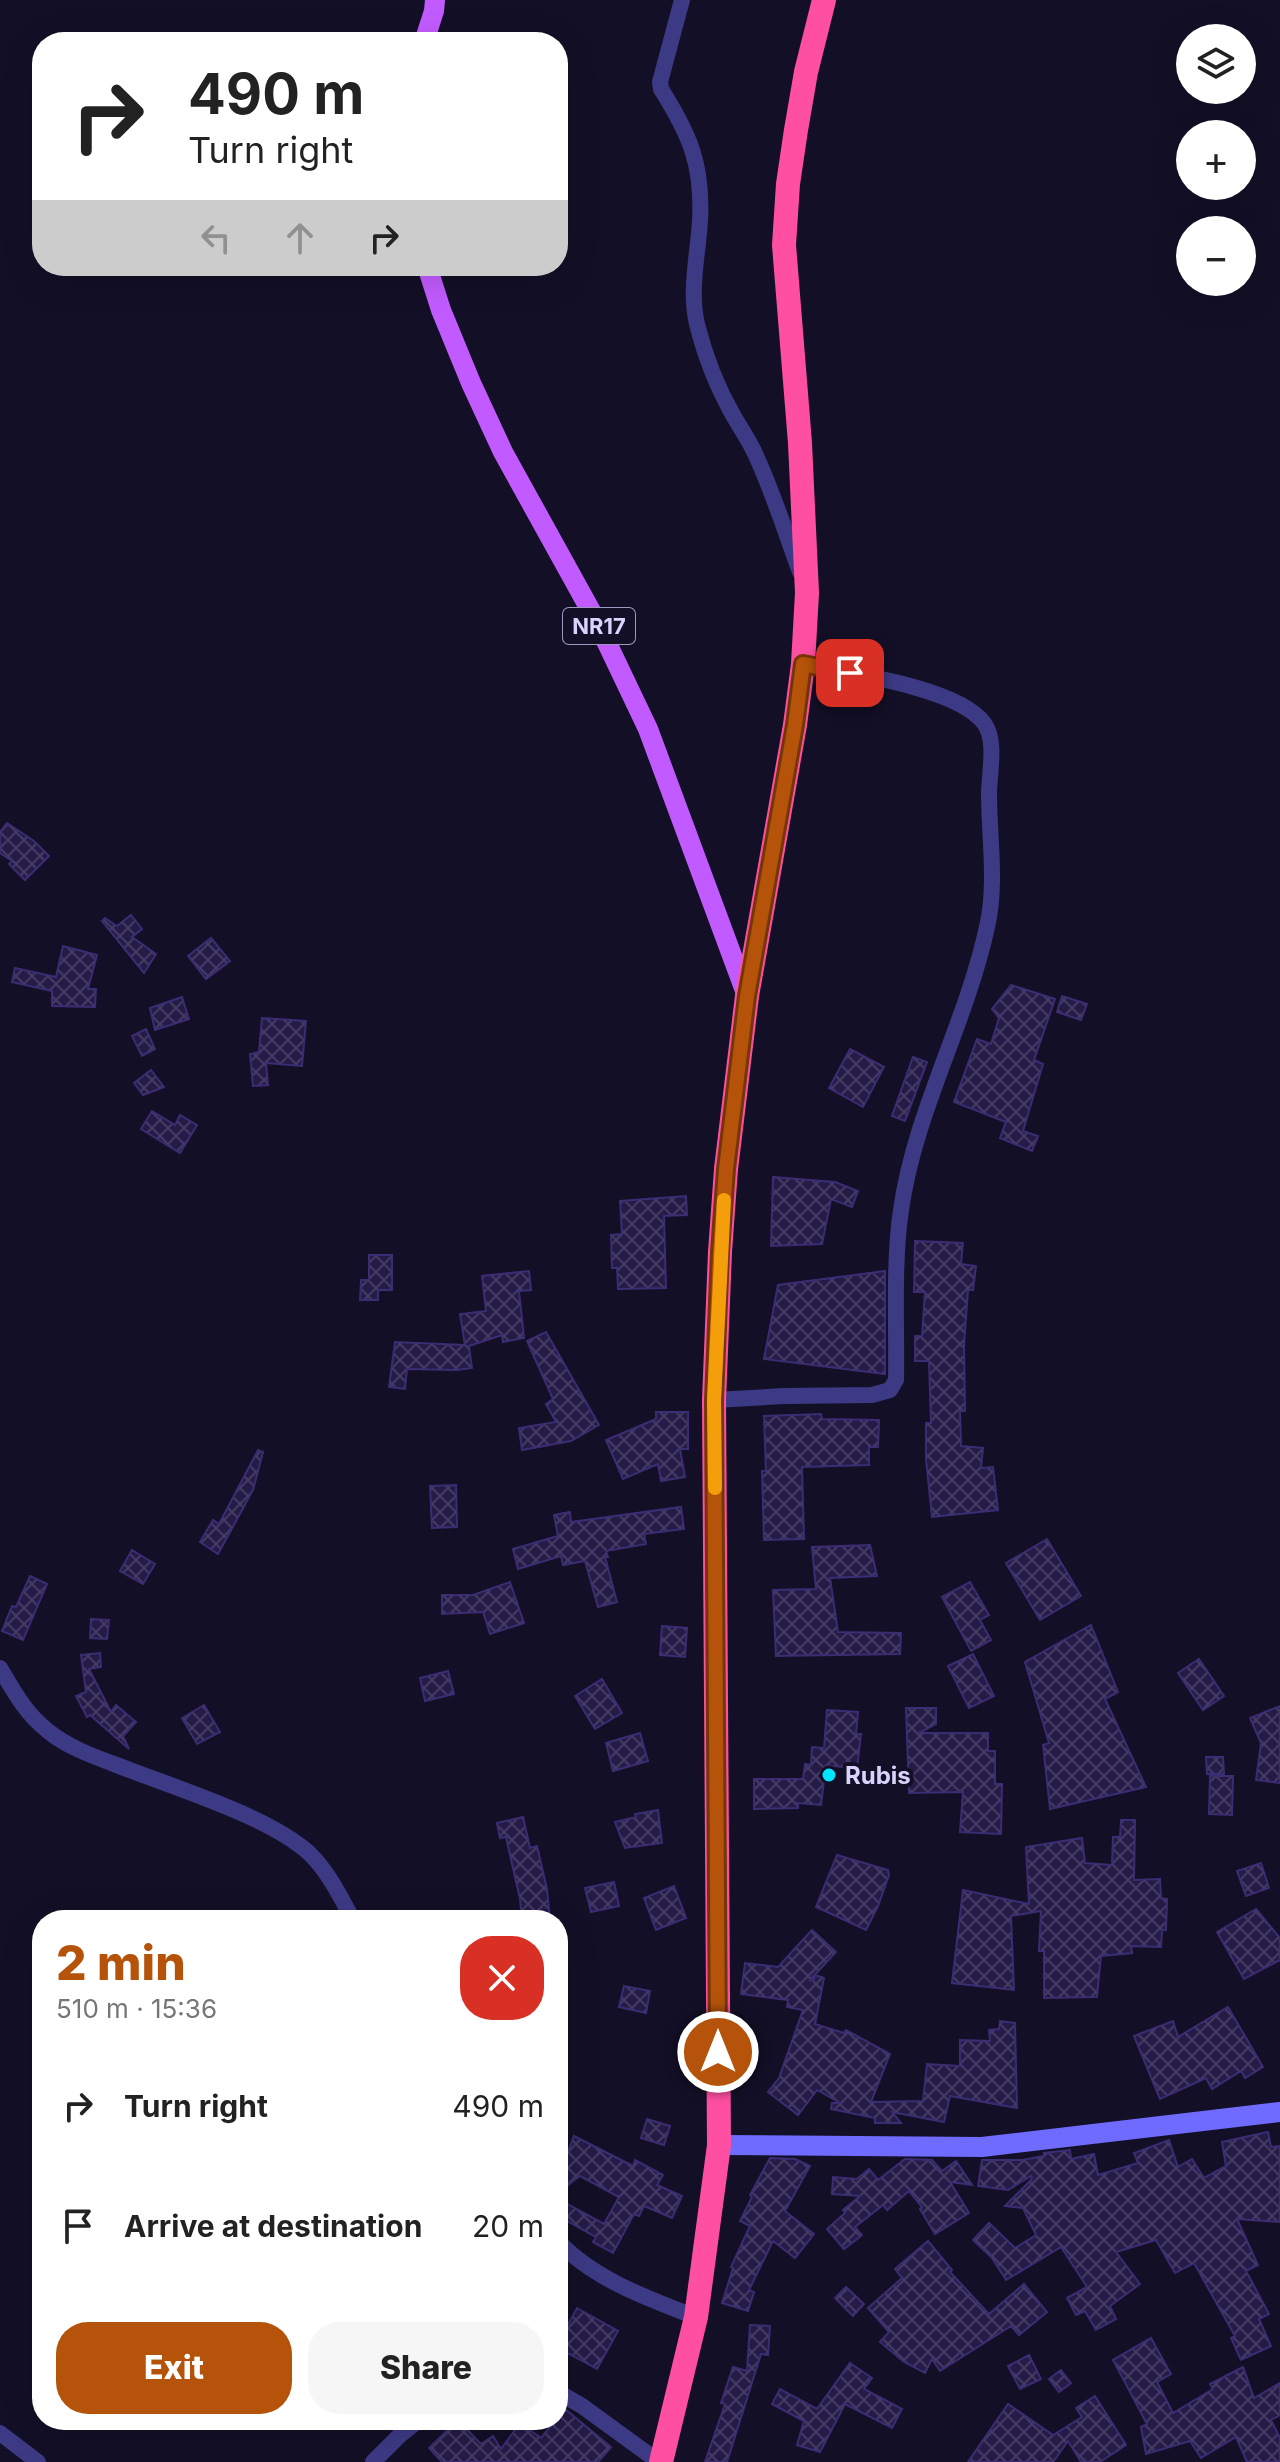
<!DOCTYPE html>
<html lang="en">
<head>
<meta charset="utf-8">
<style>
  :root { --surface:#fff; --page:#f6f6f6; --text:#222; --muted:#767676; --accent:#b45309 }
  body { margin:0; font-family:Inter,sans-serif; background:var(--page); color:var(--text); height:100vh; display:flex; flex-direction:column; font-size:30px; white-space:nowrap }
  * { box-sizing:border-box; margin:0 }
  p { font-size:26px; color:var(--muted) }
  .icon { flex:none; width:44px; height:44px; fill:none; stroke:currentColor; stroke-width:2; stroke-linecap:round; stroke-linejoin:round }
  .map { position:relative; flex:1; overflow:hidden }
  .panel { position:absolute; left:32px; top:1910px; width:536px; height:520px; display:flex; flex-direction:column; background:var(--surface); border-radius:32px; box-shadow:0 8px 32px #0002 }
  .panel>* { flex:none }
  .guide { position:absolute; left:32px; top:32px; width:536px; height:244px; border-radius:32px; box-shadow:0 8px 32px #0002; background:#fff; color:var(--text); overflow:hidden }
  .fabs { position:absolute; left:1176px; top:24px; display:grid; gap:16px }
  .fabs a { display:grid; place-items:center; width:80px; height:80px; border-radius:50%; background:var(--surface); box-shadow:0 8px 32px #0002; font-size:40px }
  .pin { position:absolute; display:grid; place-items:center; width:68px; height:68px; color:#fff; margin:-34px; border-radius:16px; box-shadow:0 4px 12px #0006 }
  .me { position:absolute; width:88px; margin:-44px; rotate:0deg; stroke-linejoin:round; filter:drop-shadow(0 0 6px #0008) }
  .turn { display:flex; align-items:center; gap:28px; height:168px; padding:0 24px; font-size:36px }
  .turn .icon { width:104px; height:104px; stroke-width:2.5 }
  .turn b { display:block; font-size:56px; line-height:68px }
  .lanes { display:flex; align-items:center; height:76px; padding:0 24px; background:#0003; justify-content:center; gap:40px; direction:ltr }
  .lanes .off { opacity:.35 }
  .round { display:grid; place-items:center; flex:none; width:84px; height:84px; border-radius:32px; background:var(--page) }
  .summary { display:flex; align-items:center; justify-content:space-between; height:136px; padding:0 24px }
  h1 { font-size:48px; font-weight:800; line-height:60px; color:var(--accent) }
  .button { display:flex; gap:16px; margin-top:auto; padding:16px 24px }
  .button a { flex:1; height:92px; border-radius:32px; background:var(--accent); color:#fff; font-size:32px; font-weight:800; line-height:92px; text-align:center }
  .button a+a { background:var(--page); color:var(--text) }
  ul { padding:0; list-style:none }
  li { display:flex; align-items:center; gap:24px; height:120px; padding:0 24px }
  li div { flex:1 }
  li b { display:block; font-size:30px }
  li em { font-style:normal }
  .map>svg:first-child { display:block }
</style>
</head>
<body>
<div class="map">
<svg width="1280" height="2462" viewBox="0 0 1280 2462">
  <defs>
    <pattern id="building-cross-hatch" width="8" height="8" patternUnits="userSpaceOnUse" patternTransform="scale(2)"><rect width="8" height="8" fill="#241b47"/><path d="M0 0l8 8M0 8l8-8" fill="none" stroke="#433b63"/></pattern>
  </defs>
  <rect width="100%" height="100%" fill="#130f26"/>
  <path fill="url(#building-cross-hatch)" stroke="#3b2d73" stroke-width="2" d="M7 823 34 841 49 856 25 880 9 864 12 861 0 853V832Z
    M131 915 142 929 132 937 156 954 144 973 102 921 105 918 117 926Z
    M211 938 230 961 206 979 188 956Z
    M63 946 97 955 88 989H96L95 1007 52 1006V991L12 982 15 968 56 977Z
    M1011 985 1055 999 1034 1060 1043 1064 1023 1131 1038 1136 1032 1151 1000 1138 1006 1122 954 1102 977 1039 991 1044 999 1018 992 1009Z
    M1062 996 1087 1004 1081 1020 1057 1012Z
    M182 997 189 1019 155 1030 150 1008Z
    M262 1018 306 1021 302 1066 266 1063 268 1085 253 1086 250 1054 259 1052Z
    M146 1029 155 1049 142 1056 132 1036Z
    M850 1049 884 1067 863 1107 829 1088Z
    M913 1057 927 1062 905 1121 892 1116Z
    M151 1070 164 1087 143 1095 134 1083Z
    M152 1111 175 1125 180 1115 197 1125 180 1153 141 1129Z
    M773 1177 835 1182 858 1191 852 1207 831 1199 822 1244 771 1246Z
    M686 1196 687 1215 664 1216 666 1288 618 1289 617 1268H612L611 1235 622 1234 620 1201Z
    M915 1241 963 1243 961 1264 976 1266 973 1290H968L964 1345 965 1411H960L961 1446 983 1448 981 1468 993 1467 998 1510 932 1517 926 1459V1423H931L929 1361H915V1336H922L925 1292H914Z
    M369 1255H392V1290H378V1300H360L361 1280H369Z
    M529 1271 531 1290 519 1291 524 1338 503 1342 502 1335 469 1346 472 1368 457 1370 407 1369 405 1389 389 1387 395 1342 465 1345 460 1314 486 1311 482 1276Z
    M885 1271V1374L764 1359 778 1285Z
    M546 1332 599 1425 571 1441 522 1450 519 1428 556 1422 546 1404 553 1399 527 1341Z
    M656 1412H688V1449H680L685 1477 661 1481 658 1464 623 1479 606 1440 656 1419Z
    M821 1414 822 1419 879 1420 878 1447H869V1465L802 1467 804 1539 764 1540 762 1471H766L764 1416Z
    M258 1450 263 1452 253 1490 218 1554 200 1542 213 1520 219 1524Z
    M456 1485 457 1527 432 1528 430 1486Z
    M681 1507 684 1529 644 1534 646 1544 606 1551 608 1557H605L617 1602 598 1607 585 1561 563 1565 561 1556 518 1569 513 1549 558 1536 554 1515 570 1512 571 1522Z
    M1047 1539 1081 1596 1040 1620 1006 1563Z
    M870 1545 877 1576 830 1578 838 1632 901 1633 900 1654 776 1656 773 1590 816 1589 812 1547Z
    M132 1550 155 1564 143 1584 120 1571Z
    M30 1576 47 1584 23 1640 2 1631 12 1606 16 1607Z
    M510 1582 524 1623 490 1634 483 1612 442 1614V1595H473Z
    M970 1582 989 1615 980 1620 991 1640 971 1651 942 1597Z
    M91 1619 109 1620 107 1639 90 1638Z
    M1091 1625 1118 1692 1105 1699 1146 1787 1050 1809 1043 1745 1049 1743 1025 1662Z
    M662 1626 687 1628 685 1657 660 1655Z
    M100 1653 101 1667 89 1669 111 1712 116 1705 136 1722 123 1736 129 1749 90 1715 87 1717 76 1696 86 1692 81 1655Z
    M973 1654 994 1696 969 1708 948 1666Z
    M1199 1659 1224 1696 1203 1710 1178 1673Z
    M448 1671 454 1694 425 1701 420 1678Z
    M602 1679 622 1713 595 1729 575 1696Z
    M204 1705 220 1732 197 1744 182 1718Z
    M1280 1706V1783L1256 1780 1261 1743 1250 1718Z
    M906 1708H936V1724L919 1733H988V1751H995V1784H1002L1001 1834 960 1832 963 1792 909 1793Z
    M827 1710 858 1712 856 1734H861L857 1769 826 1765 821 1805 798 1803V1808L754 1809V1779H803L805 1764 811 1765 812 1747 824 1748Z
    M640 1733 648 1761 613 1771 606 1743Z
    M1206 1757H1223L1224 1774H1207Z
    M1210 1776H1233L1232 1815 1209 1814Z
    M658 1810 662 1843 625 1848 615 1822 636 1817 635 1814Z
    M523 1817 530 1848 537 1846 547 1889 550 1920H522L520 1899 506 1837 500 1838 497 1823Z
    M1121 1820H1135L1134 1880 1160 1879 1161 1898 1167 1899 1166 1930H1162L1161 1947 1131 1946 1132 1953 1101 1956 1097 1997 1044 1998V1951H1039L1041 1911 1011 1916 1014 1990 952 1983 963 1890 1029 1904 1026 1847 1082 1838 1085 1863 1112 1865 1113 1837H1120Z
    M837 1855 888 1870 889 1875 878 1906 866 1930 816 1907Z
    M1261 1863 1269 1888 1246 1896 1237 1871Z
    M614 1882 619 1906 591 1912 585 1888Z
    M674 1886 686 1918 656 1930 644 1898Z
    M1256 1909 1280 1938V1960L1244 1979 1217 1932Z
    M812 1930 836 1952 810 1980 813 1981 815 1975 824 1978 815 2024 844 2033 846 2030 890 2054 871 2102 923 2101 927 2064 960 2066V2040L990 2041 989 2030 999 2029 1000 2021 1015 2023 1017 2108 950 2096 944 2122 892 2112 901 2123H875V2118L831 2109 832 2103H840L817 2090 798 2115 768 2092 779 2078 803 2010 787 2007 788 2000 741 1994 745 1963 778 1967Z
    M624 1986 650 1991 646 2013 619 2007Z
    M1228 2007 1263 2067 1245 2078 1241 2071 1212 2089 1206 2078 1160 2099 1134 2036 1173 2021 1178 2037Z
    M647 2119 670 2126 664 2145 641 2138Z
    M1268 2132 1271 2147 1280 2146V2222L1237 2219 1258 2265 1246 2271 1269 2314 1259 2319 1271 2346 1241 2360 1231 2338 1235 2336 1194 2263 1175 2273 1156 2240 1116 2252 1140 2284 1110 2306 1116 2319 1096 2330 1085 2311 1076 2315 1067 2298 1087 2287 1061 2247 1006 2280 992 2258 973 2240 989 2223 1015 2248 1036 2235 1023 2208 1005 2206 1032 2179 1031 2176 1008 2190 978 2186 982 2160H1022L1044 2156V2153L1070 2150 1071 2159 1094 2154 1098 2175 1138 2163 1134 2153 1169 2140 1178 2167 1192 2159 1204 2178 1226 2166 1222 2142Z
    M574 2136 633 2166 635 2160 663 2175 657 2185 682 2196 672 2218 644 2206 639 2216 634 2214 613 2253 593 2242 596 2237 558 2216V2199L604 2224 619 2197 580 2176 558 2193V2168L563 2165Z
    M770 2158 795 2159 810 2166 785 2211 814 2234 795 2258 773 2241 749 2290 754 2292 748 2311 722 2303 733 2268 731 2267 750 2226 740 2221 752 2197 750 2195Z
    M905 2159 932 2160 942 2171 956 2161 972 2185 950 2182 969 2213 935 2234 920 2209 922 2207 909 2191 887 2210 883 2205 855 2227 862 2235 844 2249 827 2229 845 2213 843 2210 860 2196 832 2194 833 2177 857 2179 869 2169 878 2180Z
    M928 2241 952 2270 950 2272 989 2314 1024 2284 1047 2312 1019 2335 1011 2326 940 2371 932 2359 925 2373 904 2362 880 2342 889 2332 868 2308 902 2278 895 2269Z
    M846 2287 864 2304 853 2316 835 2298Z
    M577 2308 618 2331 597 2369 558 2348V2343Z
    M750 2325 770 2326 768 2355 761 2354 727 2462H705L725 2404 721 2403 733 2367 747 2371Z
    M1151 2338 1171 2374 1157 2382 1173 2413 1213 2389 1210 2384 1243 2367 1254 2398 1280 2383V2415L1271 2420 1280 2438V2462H1247L1236 2437 1201 2458 1190 2441 1146 2454 1141 2427 1147 2424 1113 2360Z
    M1029 2355 1041 2379 1020 2389 1008 2366Z
    M850 2363 872 2378 864 2389 902 2409 892 2428 845 2404 820 2452 797 2445 804 2421 772 2404 780 2389 817 2409Z
    M1061 2370 1071 2383 1059 2392 1049 2379Z
    M1095 2396 1126 2445 1100 2462H1081L1068 2441 1053 2462H968L1008 2404 1053 2435 1082 2417 1076 2408Z
    M565 2409 611 2447 598 2462H442L429 2448 458 2420 481 2444 493 2436 501 2449 520 2423 541 2438Z"/>
  <g fill="none" stroke-linecap="round" stroke-linejoin="round">
    <path stroke="#3d3a85" stroke-width="16" d="M682 0 660 82 661 89C690 135 703 165 700 221 698 255 689 290 697 324 705 356 717 387 733 415 741 429 751 443 757 458 774 495 786 534 800 572
      M714 1400 784 1396 872 1395 890 1390 896 1380C897 1326 893 1263 901 1210 915 1111 966 1024 987 927 997 884 989 837 989 794 989 774 997 740 984 723 957 687 848 673 803 664
      M0 1668C14 1692 26 1714 48 1731 66 1746 92 1756 114 1764 169 1786 267 1815 309 1853 328 1871 341 1898 353 1920
      M558 2241C593 2279 649 2299 696 2317
      M558 2392 582 2406 659 2462
      M0 2433 38 2462
      M373 2462 399 2436 419 2420"/>
    <path stroke="#6f6bff" stroke-width="20" d="M719 2145 982 2147 1280 2112"/>
    <path stroke="#c25bff" stroke-width="20" d="M424 42 434 11 435 0
      M427 266 441 310 471 383 503 452 597 622 648 729 747 996"/>
    <path stroke="#ff4fa3" stroke-width="24" d="M661 2462 696 2317 719 2145 714 1400 720 1252 726 1169 747 996 795 725 803 664 807 593 800 443 784 245 788 184 796 130 806 72 824 0"/>
  </g>
  <g fill="none" stroke-linecap="round" stroke-linejoin="round">
    <defs>
      <path id="route" d="M718 2052 714 1400 720 1252 726 1169 747 996 795 725 803 664 850 673"/>
    </defs>
    <use href="#route" stroke="#753606" stroke-width="20"/>
    <use href="#route" stroke="#b45309" stroke-width="14"/>
    <path stroke="#f59e0b" stroke-width="14" d="M715 1488 714 1400 724 1200"/>
  </g>
  <circle fill="#00e5ff" stroke="#130f26" stroke-width="3" cx="829" cy="1775" r="8"/>
  <g text-anchor="middle" dominant-baseline="central" stroke-width="8" stroke-linejoin="round" paint-order="stroke">
    <rect fill="#130f26" stroke="#9e99be" stroke-width="2" x="563" y="608" width="72" height="36" rx="6"/>
    <g font-size="22" font-weight="bold" fill="#d9d4ff">
      <text x="599" y="626">NR17</text>
    </g>
    <g font-size="24" font-weight="bold" fill="#d9d4ff" stroke="#130f26" text-anchor="start">
      <text x="845" y="1775">Rubis</text>
    </g>
  </g>
</svg>
<div class="fabs">
<a><svg class="icon" aria-label="layers" viewBox="0 0 24 24"><path d="M12 4l9 5-9 5-9-5zM3 14l9 5 9-5"/></svg></a>
<a>+</a>
<a>−</a>
</div>
<div class="pin" style="left:850px;top:673px;background:#d93025"><svg class="icon" aria-label="arrive" viewBox="0 0 24 24"><path d="M6 21V4h12l-3 4 3 4H6"/></svg></div>
<svg class="me" style="left:718px;top:2052px" viewBox="-20 -20 40 40"><circle r="17" fill="#b45309" stroke="#fff" stroke-width="3"/><path d="M0-11L8 9 0 5-8 9z" fill="#fff"/></svg>
<div class="guide">
<div class="turn"><svg class="icon" aria-label="right" viewBox="0 0 24 24"><path d="M7 20v-9h11M14 6l5 5-5 5"/></svg><div><b>490 m</b>Turn right</div></div>
<div class="lanes"><svg class="icon off" aria-label="left" viewBox="0 0 24 24"><path d="M17 20v-9H6M10 6l-5 5 5 5"/></svg><svg class="icon off" aria-label="ahead" viewBox="0 0 24 24"><path d="M12 20V5M6 11l6-6 6 6"/></svg><svg class="icon" aria-label="right" viewBox="0 0 24 24"><path d="M7 20v-9h11M14 6l5 5-5 5"/></svg></div>
</div>
<section class="panel">
<div class="summary"><div><h1>2 min</h1><p>510 m · 15:36</p></div><a class="round" style="background:#d93025;color:#fff"><svg class="icon" aria-label="close" viewBox="0 0 24 24"><path d="M6 6l12 12M18 6L6 18"/></svg></a></div>
<ul>
<li><svg class="icon" aria-label="right" viewBox="0 0 24 24"><path d="M7 20v-9h11M14 6l5 5-5 5"/></svg><div><b>Turn right</b></div><em>490 m</em></li>
<li><svg class="icon" aria-label="arrive" viewBox="0 0 24 24"><path d="M6 21V4h12l-3 4 3 4H6"/></svg><div><b>Arrive at destination</b></div><em>20 m</em></li>
</ul>
<div class="button"><a>Exit</a><a>Share</a></div>
</section>
</div>
</body>
</html>
